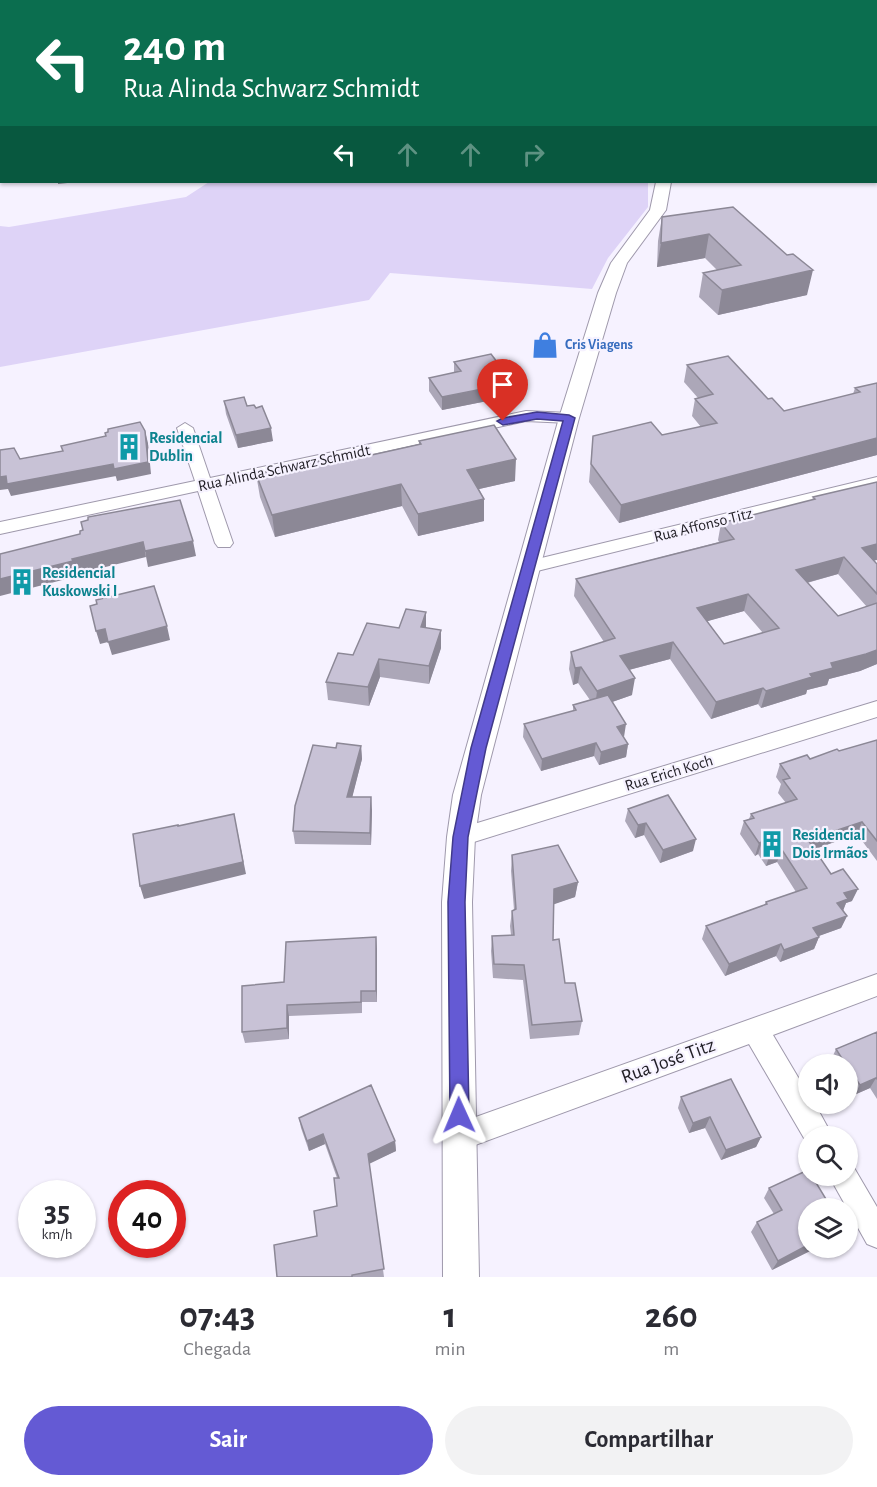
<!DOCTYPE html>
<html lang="pt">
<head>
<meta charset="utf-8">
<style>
  :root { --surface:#fff; --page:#f2f2f3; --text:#2b2b33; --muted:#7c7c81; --accent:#645ad4 }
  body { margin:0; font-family:"Alegreya Sans",sans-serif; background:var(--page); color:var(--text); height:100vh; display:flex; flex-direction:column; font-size:22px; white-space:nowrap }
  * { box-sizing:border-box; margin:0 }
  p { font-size:20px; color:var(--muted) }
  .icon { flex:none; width:33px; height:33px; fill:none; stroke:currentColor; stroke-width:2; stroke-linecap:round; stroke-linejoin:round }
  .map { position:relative; height:1277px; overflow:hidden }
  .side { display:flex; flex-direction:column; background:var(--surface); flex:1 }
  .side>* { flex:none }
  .hud { position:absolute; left:0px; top:0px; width:878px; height:183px; box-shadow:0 2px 4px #0004; background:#0b6e4f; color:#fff; overflow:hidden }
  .controls { position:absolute; left:798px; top:1054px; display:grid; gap:12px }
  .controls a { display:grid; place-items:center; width:60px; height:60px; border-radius:50%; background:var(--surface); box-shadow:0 2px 4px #0004; font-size:30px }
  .speed { position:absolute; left:18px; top:1180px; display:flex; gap:12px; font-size:30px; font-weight:700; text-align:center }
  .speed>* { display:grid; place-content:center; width:78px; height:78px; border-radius:50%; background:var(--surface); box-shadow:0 2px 4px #0004; line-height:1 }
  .speed small { font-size:15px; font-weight:400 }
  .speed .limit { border:9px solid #d22; background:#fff; color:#111 }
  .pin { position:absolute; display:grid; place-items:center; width:51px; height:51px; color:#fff; margin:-62px -26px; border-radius:50% 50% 50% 0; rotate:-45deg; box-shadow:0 0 6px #0007 }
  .pin .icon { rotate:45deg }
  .me { position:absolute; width:66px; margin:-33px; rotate:359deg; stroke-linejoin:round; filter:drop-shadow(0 0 4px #0008) }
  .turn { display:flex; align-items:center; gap:21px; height:126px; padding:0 24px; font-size:27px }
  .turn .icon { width:78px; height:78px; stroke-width:2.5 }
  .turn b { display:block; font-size:42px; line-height:51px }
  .lanes { display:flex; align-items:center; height:57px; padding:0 24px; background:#0003; justify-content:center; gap:30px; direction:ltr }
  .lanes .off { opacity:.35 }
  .eta { display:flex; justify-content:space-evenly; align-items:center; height:102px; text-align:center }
  .eta b { font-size:36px; font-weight:700; line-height:42px }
  .primary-button { display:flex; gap:12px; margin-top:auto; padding:12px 24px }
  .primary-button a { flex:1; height:69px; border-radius:36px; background:var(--accent); color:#fff; font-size:24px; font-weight:700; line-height:69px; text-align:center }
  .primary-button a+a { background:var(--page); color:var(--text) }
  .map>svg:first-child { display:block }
</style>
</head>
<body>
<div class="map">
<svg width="877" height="1277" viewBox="0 0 877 1277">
  <rect width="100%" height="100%" fill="#f6f2ff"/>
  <path fill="#ded3f7" d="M209 182H648V207L608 258 592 289 390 273 369 300 0 367V226L9 227 186 197Z"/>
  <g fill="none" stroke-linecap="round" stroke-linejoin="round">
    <path fill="#78afc3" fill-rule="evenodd" d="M672 0H676V2H672Z
      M876 114H877V116H876Z"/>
    <defs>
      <path id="minor" d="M526 411 569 413 577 418 569 423 526 421 214 488 233 543 230 547H218L215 543 198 491 0 534V522L195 481 177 428 185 423 193 428 210 478Z
        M877 477V487L529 573 523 571 520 567 523 563 529 561Z
        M877 701V717L461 846 453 844 450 837 453 830 461 828Z
        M877 974V996L773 1035 808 1094V1104H815L833 1137H808V1145L749 1044 459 1151 449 1147 445 1137 449 1127 459 1123Z
        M848 1164 853 1166 877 1207V1248L867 1244 829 1176H848Z"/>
      <path id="tertiary" d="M591 0H603V2H591Z
        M656 182H671L666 210 627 263 616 293 579 418 481 795 475 837 472 902 479 1277H443L442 902 447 837 453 795 559 418 598 293 611 263 650 210Z"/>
    </defs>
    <use href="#minor" stroke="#9f99ac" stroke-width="2"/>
    <use href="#tertiary" stroke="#9f99ac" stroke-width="2"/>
    <use href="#minor" fill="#fff" fill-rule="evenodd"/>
    <use href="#tertiary" fill="#fff" fill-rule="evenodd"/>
  </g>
  <path fill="#aca7b8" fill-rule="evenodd" d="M733 207 807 295 718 315 699 297 703 273 717 270 705 258 657 267 658 241 662 217Z
    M454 362 513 383 512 396 442 410 429 391V378L454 373Z
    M687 365 768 399 784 411 853 394 855 388 877 383V455L619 523 589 482 593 436 662 435 701 427 692 416 695 399 698 398 684 382Z
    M224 401 256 408 273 441 238 448 226 414Z
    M419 441 515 481 479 489 484 499V521L418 536 402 506 275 537 260 497 256 474 336 463 419 444Z
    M877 482V560H874L877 564V664L860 671 829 679 827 685 807 690 806 694 761 708 758 704 711 719 670 659 629 670 632 695 612 702 623 737 628 744 626 757 599 765 594 756 541 771 523 737 524 724 573 711V705L590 700 578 683 573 685 569 669 571 652 604 642 574 596 576 579 719 542 718 540 721 523 812 500 813 497ZM838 574 867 607 838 616 807 583ZM744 611 763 633 724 644 707 621Z
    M399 628H426L441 630V648L429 684 380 677 369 706 328 700 326 682 353 655Z
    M877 740V861L857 834 814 849 831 874 852 901 846 903 843 910 847 916 841 928 818 936 819 937 814 949 780 962 776 956 725 976 702 939 706 926 764 905 766 902 796 892 777 862 766 866 758 854 755 856 740 834 744 821 749 819 751 814 786 803 778 793 781 784 776 777 780 764 810 759 839 751Z
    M361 746 362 759 352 797 372 810 371 845 295 844 293 831 336 748Z
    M628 809 693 851 660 863 644 835 635 838 625 821Z
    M512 855 578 882 575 897 553 904V940L565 983 582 1021 579 1035 530 1039 523 980 493 978 491 951 492 936 511 935 510 926 512 911 514 910 511 871Z
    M376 937 377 1002H362V1013L289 1016V1039L245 1043 242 1032 284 982Z
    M877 1032V1099L870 1088 854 1095 848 1086V1065H834L831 1060 836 1049Z
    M681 1097 761 1137 756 1147 721 1160 705 1128 689 1133 678 1108Z
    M299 1118 395 1141 396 1151 369 1163 384 1277H277L317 1236 337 1206V1178L325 1144 309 1151 301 1128Z
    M769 1188 808 1248H816L772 1270 751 1232 757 1222 774 1214 764 1198Z"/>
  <path fill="#8c8896" d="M0 174H2V182H4H0Z
    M58 182H77L58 184Z
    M709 234 705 258 657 267 661 243Z
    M813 270 807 295 718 315 722 290Z
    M513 383 512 396 442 410V397Z
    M271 428 273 441 238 448 236 435Z
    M145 431 148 443 151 474 117 481 114 469Z
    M877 438V455L619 523 621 505Z
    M516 459 515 481 466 492 467 470Z
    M113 464 116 476 11 496 8 489 0 490V477Z
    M401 484 402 506 275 537 272 515Z
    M484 499V521L418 536V514Z
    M193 541 196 556 148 567 145 551Z
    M143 542 146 557 77 574 78 576 0 596V579L72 559Z
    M877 544V560L856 565 862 548Z
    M844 557 838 574 791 587 796 570Z
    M748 594 744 611 694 625 697 608Z
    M426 612V630L421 627Z
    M167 626 170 640 112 655 108 642 100 644 96 631 105 629Z
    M441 630V648L429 684V666Z
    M673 642 670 659 617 673 620 656Z
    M877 650V664L860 671 829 679 827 685 807 690 806 694 761 708 766 691 810 674 831 663Z
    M379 659 380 677 369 706 368 687Z
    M581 667 578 683 573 685 575 668Z
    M635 678 632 695 595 708 597 691Z
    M763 688 758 704 711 719 716 702Z
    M626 724 624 737 617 727Z
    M596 743 594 756 541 771 542 759Z
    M628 744 626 757 599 765 601 752Z
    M361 746 362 759 349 810 347 797Z
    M371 797 372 810 371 845 370 833Z
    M234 814 246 874 144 899 140 886Z
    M862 822 857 834 804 853 808 840Z
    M646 823 644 835 635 838 638 825Z
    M696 839 693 851 660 863 663 850Z
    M762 842 758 854 755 856 759 843Z
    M782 850 777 862 766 866 770 854Z
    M578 882 575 897 552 905 554 889Z
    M858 889 852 901 846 903 843 911 837 903 844 893Z
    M847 916 841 928 808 940 813 928Z
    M376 937 377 949V1002L376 991Z
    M819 937 814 949 780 962 784 950Z
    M781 944 776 956 725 976 729 964Z
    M287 1005 289 1016V1039L287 1028Z
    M876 1078 870 1088 854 1095 860 1085Z
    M710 1117 705 1128 689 1133 693 1123Z
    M323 1134 325 1144 309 1151 307 1141Z
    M761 1137 756 1147 721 1160 726 1150Z
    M395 1141 396 1151 369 1164 368 1154Z
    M808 1245V1248H816L772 1270 778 1261Z"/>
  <path fill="#c8c2d6" stroke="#8c8896" stroke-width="1.5" fill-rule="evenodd" d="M628 0H646L647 2H630Z
    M2 125V145H0V126Z
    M2 149V174H0V156Z
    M733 207 787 255 793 254 813 270 722 290 703 273 741 265 709 234 661 243 662 217Z
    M491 354 513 383 442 397 429 378 461 371 454 362Z
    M728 356 768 399 772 398 784 411 860 392 855 388 877 383V438L621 505 591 464 593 436 651 422 662 435 717 423 695 399 713 394 687 365Z
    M244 397 247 406 254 405 256 408 262 406 271 428 236 435 224 401Z
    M140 422 145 431 148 462 114 469 113 464 7 484 6 476 0 477V450L14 448 20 459 63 451 61 446 106 436 105 433 108 432V429Z
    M494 425 516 459 467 470 484 499 418 514 401 484 272 515 256 474 333 458 336 463 421 444 419 441Z
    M877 482V544L862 548 877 564V594L844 557 796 570 838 616 877 603V650L866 654 831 663 833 668 810 674 812 677 766 691 763 688 716 702 673 642 620 656 635 678 597 691 581 667 575 668 571 652 615 638 576 579 734 539 721 523 815 499 813 497ZM748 594 779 628 724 644 697 608Z
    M180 500 193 541 145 551 143 542 72 559 73 561 0 579V554L80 534V531L83 530 81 522 88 520V517Z
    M154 586 167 626 108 642 105 629 96 631 90 606 97 604 96 600Z
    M406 609 426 612 421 627 441 630 429 666 379 659 368 687 326 682 338 653 353 655 367 623 399 628Z
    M608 695 626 724 617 727 628 744 601 752 596 743 542 759 524 724 576 710 573 705Z
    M877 740V841L862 822 808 840 831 874 843 869 858 889 844 893 848 899 837 903 847 916 813 928 819 937 784 950 781 944 729 964 706 926 767 904 766 902 807 888 782 850 770 854 762 842 759 843 744 821 754 818 751 814 797 799 783 780 790 778 780 764 807 755 810 759 837 749 839 751Z
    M337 743 361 746 347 797H371L370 833 293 831 295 806 313 745 336 748Z
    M668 795 696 839 663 850 646 823 638 825 628 809Z
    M234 814 243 862 140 886 133 834 178 825V826Z
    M558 845 578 882 554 889 553 940 559 939 565 983H575L582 1021 532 1025 524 965 494 964 492 936 514 935 512 911 516 909 512 855Z
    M376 937V991H361V1002L287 1005V1028L242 1032V986L284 982 286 942Z
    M877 1032V1079L876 1078 860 1085 848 1067V1065H846L836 1049Z
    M731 1079 761 1137 726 1150 710 1117 693 1123 681 1097Z
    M371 1085 395 1141 368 1154 384 1269 352 1275V1277H277L274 1245 317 1236 314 1211 337 1206 334 1178H339L323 1134 307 1141 299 1118Z
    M808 1170V1176H812L832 1209H808V1245L778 1261 757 1222 782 1210 769 1188Z"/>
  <path fill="#645ad4" stroke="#413a8a" stroke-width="1.5" d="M537 412 569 415 575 418 486 748 468 837 465 902 469 1115 466 1121 459 1124 452 1121 450 1115 448 902 453 837 471 748 563 421 537 419 503 425 497 421 503 418Z"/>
  <defs>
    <symbol id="shop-bare" viewBox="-9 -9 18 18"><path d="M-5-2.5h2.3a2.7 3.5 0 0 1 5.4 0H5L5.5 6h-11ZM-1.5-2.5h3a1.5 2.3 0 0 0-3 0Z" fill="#3f7fe0" stroke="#f6f2ff" stroke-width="2.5" paint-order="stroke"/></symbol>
    <symbol id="building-bare" viewBox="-9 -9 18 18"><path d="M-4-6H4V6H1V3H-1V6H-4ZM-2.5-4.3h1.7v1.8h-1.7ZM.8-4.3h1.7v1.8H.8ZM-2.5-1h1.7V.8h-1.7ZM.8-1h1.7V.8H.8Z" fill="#0f9aa8" stroke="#f6f2ff" stroke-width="2.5" paint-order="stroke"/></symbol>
  </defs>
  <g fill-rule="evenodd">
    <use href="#shop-bare" x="526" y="326" width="38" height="38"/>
    <use href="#building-bare" x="110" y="428" width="38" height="38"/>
    <use href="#building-bare" x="3" y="563" width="38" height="38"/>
    <use href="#building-bare" x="753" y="825" width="38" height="38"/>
  </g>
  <g text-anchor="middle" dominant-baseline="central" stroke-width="4.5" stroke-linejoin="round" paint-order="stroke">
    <g font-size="14" font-weight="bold" fill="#366cbe" stroke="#f6f2ff" text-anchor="start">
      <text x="565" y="345">Cris Viagens</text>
    </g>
    <g font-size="16" font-weight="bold" fill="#0d838f" stroke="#f6f2ff" text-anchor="start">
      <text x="149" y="438">Residencial<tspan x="149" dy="18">Dublin</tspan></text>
      <text x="42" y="573">Residencial<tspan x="42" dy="18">Kuskowski I</tspan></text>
      <text x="792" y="835">Residencial<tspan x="792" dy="18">Dois Irmãos</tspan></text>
    </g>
    <g font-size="16" fill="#201e25" stroke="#f6f2ff">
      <text transform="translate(284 468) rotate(-12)">Rua Alinda Schwarz Schmidt</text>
      <text transform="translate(703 525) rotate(-14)">Rua Affonso Titz</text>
      <text transform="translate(669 773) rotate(-17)">Rua Erich Koch</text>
    </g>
    <g font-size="20" fill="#201e25" stroke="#f6f2ff">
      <text transform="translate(668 1061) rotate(-20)">Rua José Titz</text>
    </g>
  </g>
</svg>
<div class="controls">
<a><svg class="icon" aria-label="sound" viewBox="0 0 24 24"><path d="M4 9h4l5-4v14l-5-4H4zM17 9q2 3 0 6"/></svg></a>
<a><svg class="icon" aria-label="search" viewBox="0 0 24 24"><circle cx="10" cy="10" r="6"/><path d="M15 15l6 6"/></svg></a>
<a><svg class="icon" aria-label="layers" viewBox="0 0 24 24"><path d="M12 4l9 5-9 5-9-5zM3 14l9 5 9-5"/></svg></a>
</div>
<div class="speed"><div>35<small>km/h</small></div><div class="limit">40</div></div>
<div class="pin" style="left:503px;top:421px;background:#d93025"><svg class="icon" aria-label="arrive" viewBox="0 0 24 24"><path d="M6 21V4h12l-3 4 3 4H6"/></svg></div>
<svg class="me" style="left:459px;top:1115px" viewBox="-20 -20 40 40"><path d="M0-17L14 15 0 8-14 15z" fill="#645ad4" stroke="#fff" stroke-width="4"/></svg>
<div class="hud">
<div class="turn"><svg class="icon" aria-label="left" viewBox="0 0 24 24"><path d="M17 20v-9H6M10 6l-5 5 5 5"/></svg><div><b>240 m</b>Rua Alinda Schwarz Schmidt</div></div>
<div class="lanes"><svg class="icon" aria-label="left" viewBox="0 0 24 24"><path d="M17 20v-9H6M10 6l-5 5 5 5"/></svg><svg class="icon off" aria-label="ahead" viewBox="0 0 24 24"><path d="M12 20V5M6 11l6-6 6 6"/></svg><svg class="icon off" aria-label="ahead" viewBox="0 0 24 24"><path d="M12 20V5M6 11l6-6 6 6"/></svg><svg class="icon off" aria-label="right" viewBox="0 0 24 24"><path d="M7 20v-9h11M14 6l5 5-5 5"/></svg></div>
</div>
</div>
<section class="side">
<div class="eta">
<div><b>07:43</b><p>Chegada</p></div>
<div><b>1</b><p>min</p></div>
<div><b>260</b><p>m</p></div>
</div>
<div class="primary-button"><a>Sair</a><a>Compartilhar</a></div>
</section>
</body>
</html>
